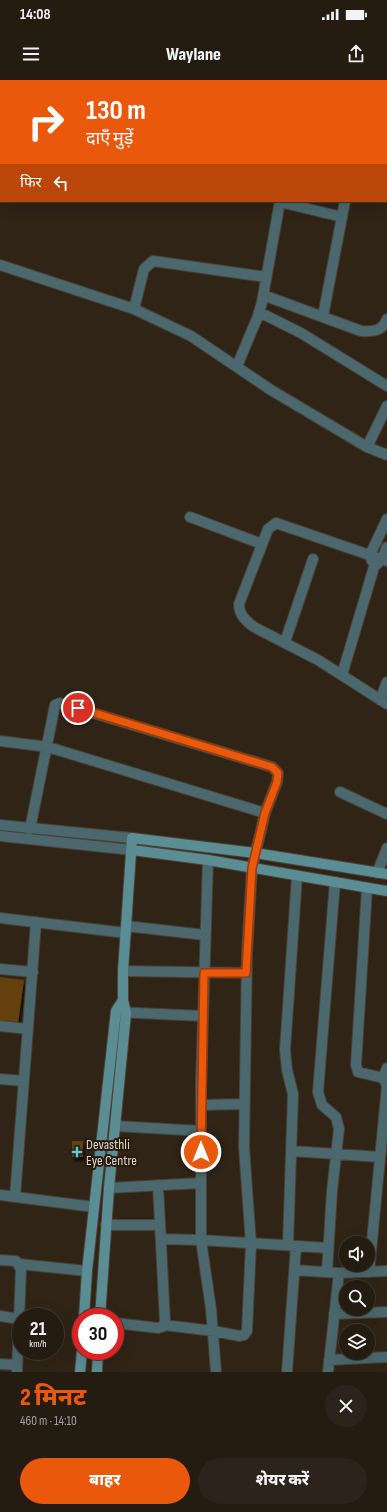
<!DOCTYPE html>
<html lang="hi">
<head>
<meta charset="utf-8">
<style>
  :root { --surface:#241b11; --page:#2c241a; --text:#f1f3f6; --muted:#a3a19f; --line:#413931; --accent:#ea580c }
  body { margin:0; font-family:"Sofia Sans Condensed","Noto Sans Devanagari",sans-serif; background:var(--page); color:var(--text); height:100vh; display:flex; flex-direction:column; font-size:15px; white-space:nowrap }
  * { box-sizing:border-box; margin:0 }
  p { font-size:13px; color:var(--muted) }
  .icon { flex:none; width:22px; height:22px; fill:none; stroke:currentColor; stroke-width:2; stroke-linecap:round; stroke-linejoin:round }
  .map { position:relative; height:1292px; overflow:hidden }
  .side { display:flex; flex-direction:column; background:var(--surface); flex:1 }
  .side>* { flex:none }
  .hud { position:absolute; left:0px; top:0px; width:387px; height:122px; box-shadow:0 4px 16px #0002,0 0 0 1px var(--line); background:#ea580c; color:#fff; overflow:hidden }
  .controls { position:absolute; left:339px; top:1156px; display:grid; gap:8px }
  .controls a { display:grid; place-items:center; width:36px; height:36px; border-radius:50%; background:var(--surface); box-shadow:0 4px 16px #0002,0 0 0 1px var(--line); font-size:20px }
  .speed { position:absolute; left:12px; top:1228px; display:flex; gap:8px; font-size:20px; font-weight:700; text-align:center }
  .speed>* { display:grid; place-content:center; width:52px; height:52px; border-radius:50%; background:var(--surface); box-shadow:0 4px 16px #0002,0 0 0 1px var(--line); line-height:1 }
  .speed small { font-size:10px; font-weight:400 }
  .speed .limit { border:6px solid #d22; background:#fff; color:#111 }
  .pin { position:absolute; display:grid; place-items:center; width:34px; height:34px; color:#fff; margin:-17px; border:2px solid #fff; border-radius:50%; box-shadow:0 1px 4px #0007 }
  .me { position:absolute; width:44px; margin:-22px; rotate:0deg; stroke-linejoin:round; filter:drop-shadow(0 0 3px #0008) }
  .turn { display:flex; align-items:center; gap:14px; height:84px; padding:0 20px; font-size:18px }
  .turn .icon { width:52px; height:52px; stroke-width:2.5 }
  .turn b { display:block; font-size:28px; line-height:34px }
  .then { display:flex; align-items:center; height:38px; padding:0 20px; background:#0003; gap:8px; font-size:15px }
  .round { display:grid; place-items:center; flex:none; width:42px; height:42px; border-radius:21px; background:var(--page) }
  .headline { display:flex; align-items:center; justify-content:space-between; height:68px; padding:0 20px }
  h1 { font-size:24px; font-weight:800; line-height:30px; color:var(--accent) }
  .button { display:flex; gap:8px; margin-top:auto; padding:8px 20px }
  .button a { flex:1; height:46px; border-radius:24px; background:var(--accent); color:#fff; font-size:16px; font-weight:800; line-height:46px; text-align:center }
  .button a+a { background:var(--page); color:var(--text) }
  .status { display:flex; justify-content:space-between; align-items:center; height:28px; padding:0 20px; background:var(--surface); direction:ltr }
  .status svg { height:11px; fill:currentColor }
  header { display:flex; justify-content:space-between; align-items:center; height:52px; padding:0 20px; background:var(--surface); font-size:18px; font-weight:800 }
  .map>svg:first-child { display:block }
</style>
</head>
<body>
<div class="status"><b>14:08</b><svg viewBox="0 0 49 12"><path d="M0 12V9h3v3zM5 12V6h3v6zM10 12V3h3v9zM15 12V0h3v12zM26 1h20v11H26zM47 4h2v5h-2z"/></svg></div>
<header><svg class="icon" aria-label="menu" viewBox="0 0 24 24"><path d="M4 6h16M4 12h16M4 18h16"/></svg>Waylane<svg class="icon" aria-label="share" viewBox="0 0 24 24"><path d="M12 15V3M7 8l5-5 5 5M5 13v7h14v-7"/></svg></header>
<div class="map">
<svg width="387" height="1292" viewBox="0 0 387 1292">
  <defs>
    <filter id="shadow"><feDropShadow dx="2" dy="4" stdDeviation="1" flood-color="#0009"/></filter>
  </defs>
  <rect width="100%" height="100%" fill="#302417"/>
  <path fill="#64400c" filter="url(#shadow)" d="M0 897 24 900 18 944 0 942Z
    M72 1061H83V1077H72Z"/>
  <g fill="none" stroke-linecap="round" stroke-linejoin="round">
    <defs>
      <path id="minor" d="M300 1V0
        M368 1 369 0
        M386 60 387 61
        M280 122 342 137
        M263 215 361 251C373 252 383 251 387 239
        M134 229 144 189 153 181 266 197
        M259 232 301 253 387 306
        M323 236 345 121
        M237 286 258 236 262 222 280 121
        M367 367 387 326
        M190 437 262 464
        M372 481 370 475 387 439
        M387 481 276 443 268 449 239 524C239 535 246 541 254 547L318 580 387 624
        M285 562 313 479
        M342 595 374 487 382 479 387 467
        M380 620 387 602
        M0 661 48 667 265 733
        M340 712 387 734
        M30 749 55 625 60 623 272 687 278 693 277 702 265 733 252 788 247 873 244 1067 251 1164 247 1251 244 1255 240 1256 213 1251 164 1245
        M208 780 201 1003V1160L211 1229 216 1292
        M377 793 387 768
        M367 808 356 985 358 992 383 998 387 1005
        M0 838 126 853
        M126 846 205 855
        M0 889 33 892
        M123 891 246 893
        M117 932 203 936
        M0 946 28 949
        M383 998 387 988
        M0 999 24 1001
        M201 1025 244 1024
        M116 1046 201 1051
        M292 1071 380 1077
        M109 1108 201 1103
        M0 1115 94 1127
        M15 1117 36 842
        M106 1145H160
        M161 1159 201 1160 328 1168
        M288 1165 293 1014 287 990 285 970 297 796
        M0 1180 16 1181 21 1189 17 1292
        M19 1184 87 1191
        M295 1190 339 1193 387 1191
        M327 1192 332 1111 339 1049 336 1037 322 1025 318 1012 335 802
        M369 1192 387 1006
        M334 1234 387 1232
        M0 1236 19 1239
        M115 1243 158 1248 162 1247 165 1242 158 1105
        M329 1280 387 1277
        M0 1284 17 1285
        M287 1292 296 1166
        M328 1292 339 1193"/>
      <path id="tertiary" d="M0 185 134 229 191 256 271 310 367 367 387 375
        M0 745 132 758
        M0 756 132 770"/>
      <path id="secondary" d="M132 770 208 780 387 811
        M84 1237 87 1191 116 931 123 920
        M100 1237 109 1108 126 933 123 920V891L132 758 255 773 387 794
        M80 1292 82 1271
        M97 1292 98 1271"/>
    </defs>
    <use href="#minor" stroke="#4c4034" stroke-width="12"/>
    <use href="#tertiary" stroke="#4c4034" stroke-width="12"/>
    <use href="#secondary" stroke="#4c4034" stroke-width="12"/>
    <use href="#minor" stroke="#4a686d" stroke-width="10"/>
    <use href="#tertiary" stroke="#4a686d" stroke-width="10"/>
    <use href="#secondary" stroke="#5b8d95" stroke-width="10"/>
  </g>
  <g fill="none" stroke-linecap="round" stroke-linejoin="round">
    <defs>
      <path id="route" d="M78 628 272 687 278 693 277 702 265 733 252 788 246 893H204L201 1072"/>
    </defs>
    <use href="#route" stroke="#983908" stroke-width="10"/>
    <use href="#route" stroke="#ea580c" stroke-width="7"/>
  </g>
  <path fill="#53cbdb" stroke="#261b0d" stroke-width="1.5" d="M75 1066h4v4h4v4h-4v4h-4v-4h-4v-4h4z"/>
  <g text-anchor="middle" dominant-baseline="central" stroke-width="4" stroke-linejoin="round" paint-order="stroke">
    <g font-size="14" fill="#ded6ce" stroke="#261b0d" text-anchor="start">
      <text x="86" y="1064">Devasthli<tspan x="86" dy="16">Eye Centre</tspan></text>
    </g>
  </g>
</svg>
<div class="controls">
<a><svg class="icon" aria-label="sound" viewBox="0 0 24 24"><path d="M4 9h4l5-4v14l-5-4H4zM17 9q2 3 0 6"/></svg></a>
<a><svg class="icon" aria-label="search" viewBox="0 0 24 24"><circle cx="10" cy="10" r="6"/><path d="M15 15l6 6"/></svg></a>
<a><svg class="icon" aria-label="layers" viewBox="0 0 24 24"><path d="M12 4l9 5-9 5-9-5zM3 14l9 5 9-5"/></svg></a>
</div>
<div class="speed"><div>21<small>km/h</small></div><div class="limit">30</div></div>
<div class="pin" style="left:78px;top:628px;background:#d93025"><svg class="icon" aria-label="arrive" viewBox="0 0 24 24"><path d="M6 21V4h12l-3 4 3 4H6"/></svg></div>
<svg class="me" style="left:201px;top:1072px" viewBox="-20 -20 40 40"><circle r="17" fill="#ea580c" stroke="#fff" stroke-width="3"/><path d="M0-11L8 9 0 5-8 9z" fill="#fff"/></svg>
<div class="hud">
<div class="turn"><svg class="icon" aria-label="right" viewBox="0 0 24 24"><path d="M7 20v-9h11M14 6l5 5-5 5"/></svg><div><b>130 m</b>दाएँ मुड़ें</div></div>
<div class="then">फिर<svg class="icon" aria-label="left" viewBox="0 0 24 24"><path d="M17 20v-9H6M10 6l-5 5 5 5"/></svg></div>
</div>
</div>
<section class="side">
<div class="headline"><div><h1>2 मिनट</h1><p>460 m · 14:10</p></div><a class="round"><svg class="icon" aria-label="close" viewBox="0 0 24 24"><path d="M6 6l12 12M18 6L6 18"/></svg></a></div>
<div class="button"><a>बाहर</a><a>शेयर करें</a></div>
</section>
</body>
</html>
